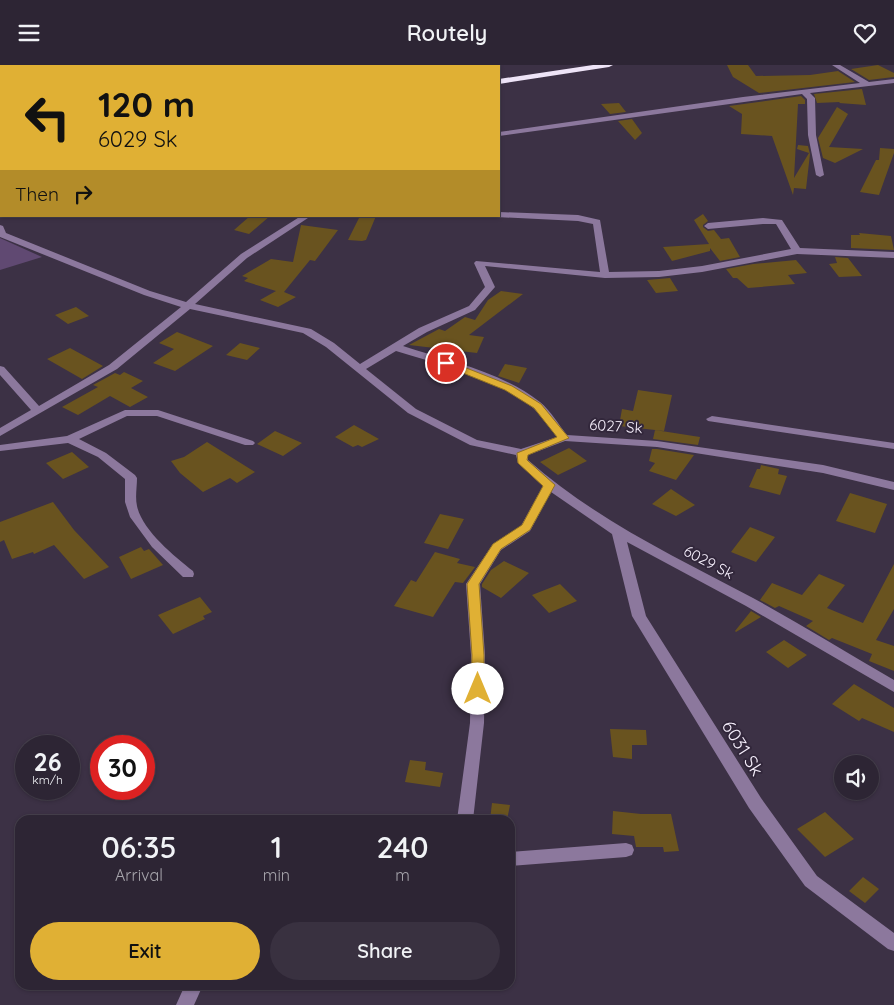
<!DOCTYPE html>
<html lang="en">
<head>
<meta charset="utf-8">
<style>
  :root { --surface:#2d2534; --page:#393140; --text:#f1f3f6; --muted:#a7a5ac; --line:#48424f; --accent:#e0b034 }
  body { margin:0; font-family:Quicksand,sans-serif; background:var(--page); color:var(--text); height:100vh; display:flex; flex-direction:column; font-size:19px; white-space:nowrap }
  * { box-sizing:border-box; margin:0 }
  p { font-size:16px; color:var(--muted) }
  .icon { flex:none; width:28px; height:28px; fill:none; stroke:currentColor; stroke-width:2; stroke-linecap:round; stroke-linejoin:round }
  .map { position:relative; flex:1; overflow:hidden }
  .drawer { position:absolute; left:15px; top:750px; width:500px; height:175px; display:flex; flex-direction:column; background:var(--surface); border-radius:15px; box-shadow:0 1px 4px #0004,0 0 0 1px var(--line) }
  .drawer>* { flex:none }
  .top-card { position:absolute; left:0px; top:0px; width:500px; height:152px; box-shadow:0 1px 4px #0004,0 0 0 1px var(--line); background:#e0b034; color:#111; overflow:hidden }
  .fabs { position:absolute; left:834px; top:690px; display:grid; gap:10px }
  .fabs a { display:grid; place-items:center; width:45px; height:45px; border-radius:50%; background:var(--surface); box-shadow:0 1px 4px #0004,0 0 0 1px var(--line); font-size:25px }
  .speed { position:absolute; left:15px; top:670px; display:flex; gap:10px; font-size:25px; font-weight:700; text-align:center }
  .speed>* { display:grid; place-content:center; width:65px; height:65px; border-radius:50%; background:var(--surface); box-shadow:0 1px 4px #0004,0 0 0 1px var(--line); line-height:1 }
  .speed small { font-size:12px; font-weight:400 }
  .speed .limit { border:8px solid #d22; background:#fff; color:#111 }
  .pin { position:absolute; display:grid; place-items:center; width:42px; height:42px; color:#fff; margin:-21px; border:2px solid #fff; border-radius:50%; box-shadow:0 1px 5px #0007 }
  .me { position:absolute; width:55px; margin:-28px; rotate:0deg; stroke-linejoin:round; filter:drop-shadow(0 0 4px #0008) }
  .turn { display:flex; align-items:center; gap:18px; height:105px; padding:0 15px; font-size:22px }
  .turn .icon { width:65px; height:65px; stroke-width:2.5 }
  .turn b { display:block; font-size:35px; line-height:42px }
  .then { display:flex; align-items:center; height:48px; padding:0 15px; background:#0003; gap:10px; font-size:19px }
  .eta { display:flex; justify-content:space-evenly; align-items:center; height:85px; text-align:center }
  .eta b { font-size:30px; font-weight:600; line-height:35px }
  .primary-button { display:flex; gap:10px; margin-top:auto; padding:10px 15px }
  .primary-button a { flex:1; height:58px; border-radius:30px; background:var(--accent); color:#111; font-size:20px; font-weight:600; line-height:58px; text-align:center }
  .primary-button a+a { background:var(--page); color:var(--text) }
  header { display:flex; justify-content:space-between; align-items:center; height:65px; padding:0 15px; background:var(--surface); font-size:22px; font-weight:600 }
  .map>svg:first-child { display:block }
</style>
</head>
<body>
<header><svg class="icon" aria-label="menu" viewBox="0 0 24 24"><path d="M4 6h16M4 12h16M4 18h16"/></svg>Routely<svg class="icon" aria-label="heart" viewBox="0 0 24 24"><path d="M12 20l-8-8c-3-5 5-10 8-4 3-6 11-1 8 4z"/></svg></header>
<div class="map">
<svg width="894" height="940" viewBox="0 0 894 940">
  <rect width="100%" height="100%" fill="#3c3145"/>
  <path fill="#604972" d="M0 173 42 192 0 205Z"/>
  <path fill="#69531f" d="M727 0H748L756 11 810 10 838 6 855 17 759 28 733 12Z
    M878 0 894 8V12L869 15 851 4Z
    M862 24 866 40 839 38 840 37 817 38 814 29Z
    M801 31 805 35V39H798L794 113 809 88 797 84 798 80 808 81 810 89 806 124 794 123 793 130 772 71 741 69 742 49 729 41Z
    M619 38 626 47 610 49 601 39Z
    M837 42 848 49 829 82 863 84 835 98 823 93 818 73Z
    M632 54 642 68 635 75 618 56Z
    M880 83 894 84V88L879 130 860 127 876 95H879Z
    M703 149 708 156 703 160V162L708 166 714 165 721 174 729 173 740 192 720 196 710 183V186L672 196 663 182 709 179 694 155Z
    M250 151H270L249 169 234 165Z
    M360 151H376L366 175 362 176 348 175Z
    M301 160 338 165 315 196 310 195 284 227 296 232 278 242 260 235 276 226 244 216 248 213 242 211 271 194 293 197Z
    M859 168 891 171 894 185 851 183V170H860Z
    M835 192 848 193 862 211 839 212 829 199 837 198Z
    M796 195 807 208 788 210 795 219 748 223 737 213H733L726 204 753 199Z
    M670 213 678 226 656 228 647 215Z
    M501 226 523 229 469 270 484 272 477 288 409 280 439 264 445 266 465 252 475 255 488 235Z
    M76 242 89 251 68 259 55 250Z
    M177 267 213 281 175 306 153 298 174 284 159 278Z
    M240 278 260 283 247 295 226 290Z
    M70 283 103 301 82 314 47 294Z
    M505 299 527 303 519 318 498 311Z
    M124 307 143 316 131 323 148 332 130 342 110 331 78 350 62 342 98 322 93 320 115 308 120 310Z
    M638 325 672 330 664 366 619 361 622 344 633 346Z
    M354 360 379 374 362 382 358 380 353 382 335 372Z
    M655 365 700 372 698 380 653 374Z
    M275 366 302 378 283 391 257 379Z
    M207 377 255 407 237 418 230 413 203 427 180 408 171 396 184 392Z
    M569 383 587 396 558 410 540 397Z
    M652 384H657L694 390 676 415 649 406 655 398 649 396Z
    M72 387 89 402 63 414 46 398Z
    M761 400 779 404 778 409 787 411 780 430 749 422 757 404H760Z
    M671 424 695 440 676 451 652 439Z
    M850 428 887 439 875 468 836 456Z
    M53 437 74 465 109 502 84 514 54 480 34 489 33 487 12 494 4 475 0 477V457Z
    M440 449 464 454 448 484 424 478Z
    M750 462 775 472 756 497 731 487Z
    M141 482 144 486 149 484 163 500 131 514 119 492Z
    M435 487 460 494 457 498 475 502 463 518 455 517 433 552 394 541 411 515 416 517Z
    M504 496 529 508 501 533 482 522V519L491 505Z
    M894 499V544L876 575 894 581V606L869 596 872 589 832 573 829 575 806 561 813 556 779 541 775 543 760 535 772 518 802 530 819 509 845 520 827 543 863 558Z
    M560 519 577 536 549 548 532 530Z
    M200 532 212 547 203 551 205 554 173 569 158 550Z
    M751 546 761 552 736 567 735 566Z
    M784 575 807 590 788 603 766 587Z
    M854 619 894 643V667L862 653 859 656 832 639Z
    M610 664 646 665 647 680H632V694L613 692Z
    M410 695 426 697 425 705 443 708 440 722 405 717Z
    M492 738 510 740 507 755H490Z
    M613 746 641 749H671L679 786 664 787 663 782H636L634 771 612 769Z
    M825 747 854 774 825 792 797 764Z
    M863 812 879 824 865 838 849 826Z"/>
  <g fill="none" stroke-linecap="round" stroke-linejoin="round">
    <path fill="#8c789d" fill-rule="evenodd" d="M163 0H170V1H163Z
      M832 0H840L869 17 894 14V18L810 28 815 33 816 70 824 110 820 112 816 110 808 70 807 34 802 29 499 71V67L743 32 860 18Z
      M499 147 578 150 600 155 609 207 659 206 702 201 791 184 776 159H763L708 164 704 161 708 158 763 153 782 155 800 183 894 187V193L797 189 702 207 659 212 605 213 485 201 495 222 475 245 427 267 403 281C449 296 502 307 540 337 551 346 558 359 567 370L657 376 823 400 894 417V425L823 408 657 382 565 376 528 390V395C595 454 675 492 753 533 801 559 847 588 894 615V627L746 541 627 477 646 551 761 733 817 811 894 868V886L888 884 805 821 749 743 632 551 612 469 551 427 530 466 501 485 480 519 485 590 484 658 473 755H457L470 658 471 590 466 519 493 479 521 461 543 421 518 398 516 390 470 380 408 348 326 282 303 268 190 244 117 304 0 371V363L31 345 0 310V301L4 302 39 341 109 300 181 242 144 230 0 172V160L3 161 6 168 150 226 186 237 241 189 301 151H311L247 193 195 239 311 264 334 278 360 299 419 263 469 241 485 222 474 198 476 196 600 207 593 159 578 156 496 152 499 151ZM396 286C441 300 494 312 532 342 542 350 549 362 557 372L521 384 477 375 416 344 366 304Z
      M125 345H158L253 376 255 378 253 380H245L157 351H127L79 374 106 388 135 410 137 413C137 422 135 432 137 441 142 465 174 491 193 506L194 509 193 512H183L152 482 130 452 125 437V414L98 392 68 378 0 386V380L67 371Z
      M712 351 894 378V384L708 356 706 354Z
      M626 778 632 780 634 785 632 790 626 792 510 801V787Z
      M185 920H203L194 940H176Z"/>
    <path fill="#eee4f7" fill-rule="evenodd" d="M593 0H613L609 2 499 19V14Z
      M0 104H1V110H0Z"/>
  </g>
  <path fill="#e0b034" stroke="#927222" d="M446 295 512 321 541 339 569 373 528 390 527 395 555 420 530 465 501 484 479 519 484 590V624L482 628H473L471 624 472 590 467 519 493 479 522 460 543 421 518 398 517 388 557 372 534 343 505 325 443 300 442 298Z"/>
  <g text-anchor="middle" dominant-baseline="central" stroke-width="4" stroke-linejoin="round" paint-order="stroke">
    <g font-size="15" fill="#f7f0fd" stroke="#32273b">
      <text transform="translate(616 361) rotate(4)">6027 Sk</text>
      <text transform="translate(709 497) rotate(28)">6029 Sk</text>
    </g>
    <g font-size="18" fill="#f7f0fd" stroke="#32273b">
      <text transform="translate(743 683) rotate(58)">6031 Sk</text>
    </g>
  </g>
</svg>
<div class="fabs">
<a><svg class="icon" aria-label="sound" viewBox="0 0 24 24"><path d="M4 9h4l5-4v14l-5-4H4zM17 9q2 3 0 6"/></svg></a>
</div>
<div class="speed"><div>26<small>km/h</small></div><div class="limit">30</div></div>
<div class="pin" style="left:446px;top:298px;background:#d93025"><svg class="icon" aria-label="arrive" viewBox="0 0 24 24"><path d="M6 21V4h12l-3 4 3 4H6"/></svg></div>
<svg class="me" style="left:478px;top:624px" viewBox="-20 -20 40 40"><circle r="19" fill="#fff"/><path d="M0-13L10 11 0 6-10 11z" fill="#e0b034"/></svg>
<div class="top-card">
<div class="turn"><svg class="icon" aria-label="left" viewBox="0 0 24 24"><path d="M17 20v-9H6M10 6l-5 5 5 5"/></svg><div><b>120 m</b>6029 Sk</div></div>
<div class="then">Then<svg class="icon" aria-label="right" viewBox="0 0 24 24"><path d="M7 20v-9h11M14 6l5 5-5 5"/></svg></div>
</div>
<section class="drawer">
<div class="eta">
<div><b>06:35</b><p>Arrival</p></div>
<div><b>1</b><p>min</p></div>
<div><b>240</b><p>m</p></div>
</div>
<div class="primary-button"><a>Exit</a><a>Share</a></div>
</section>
</div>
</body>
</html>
